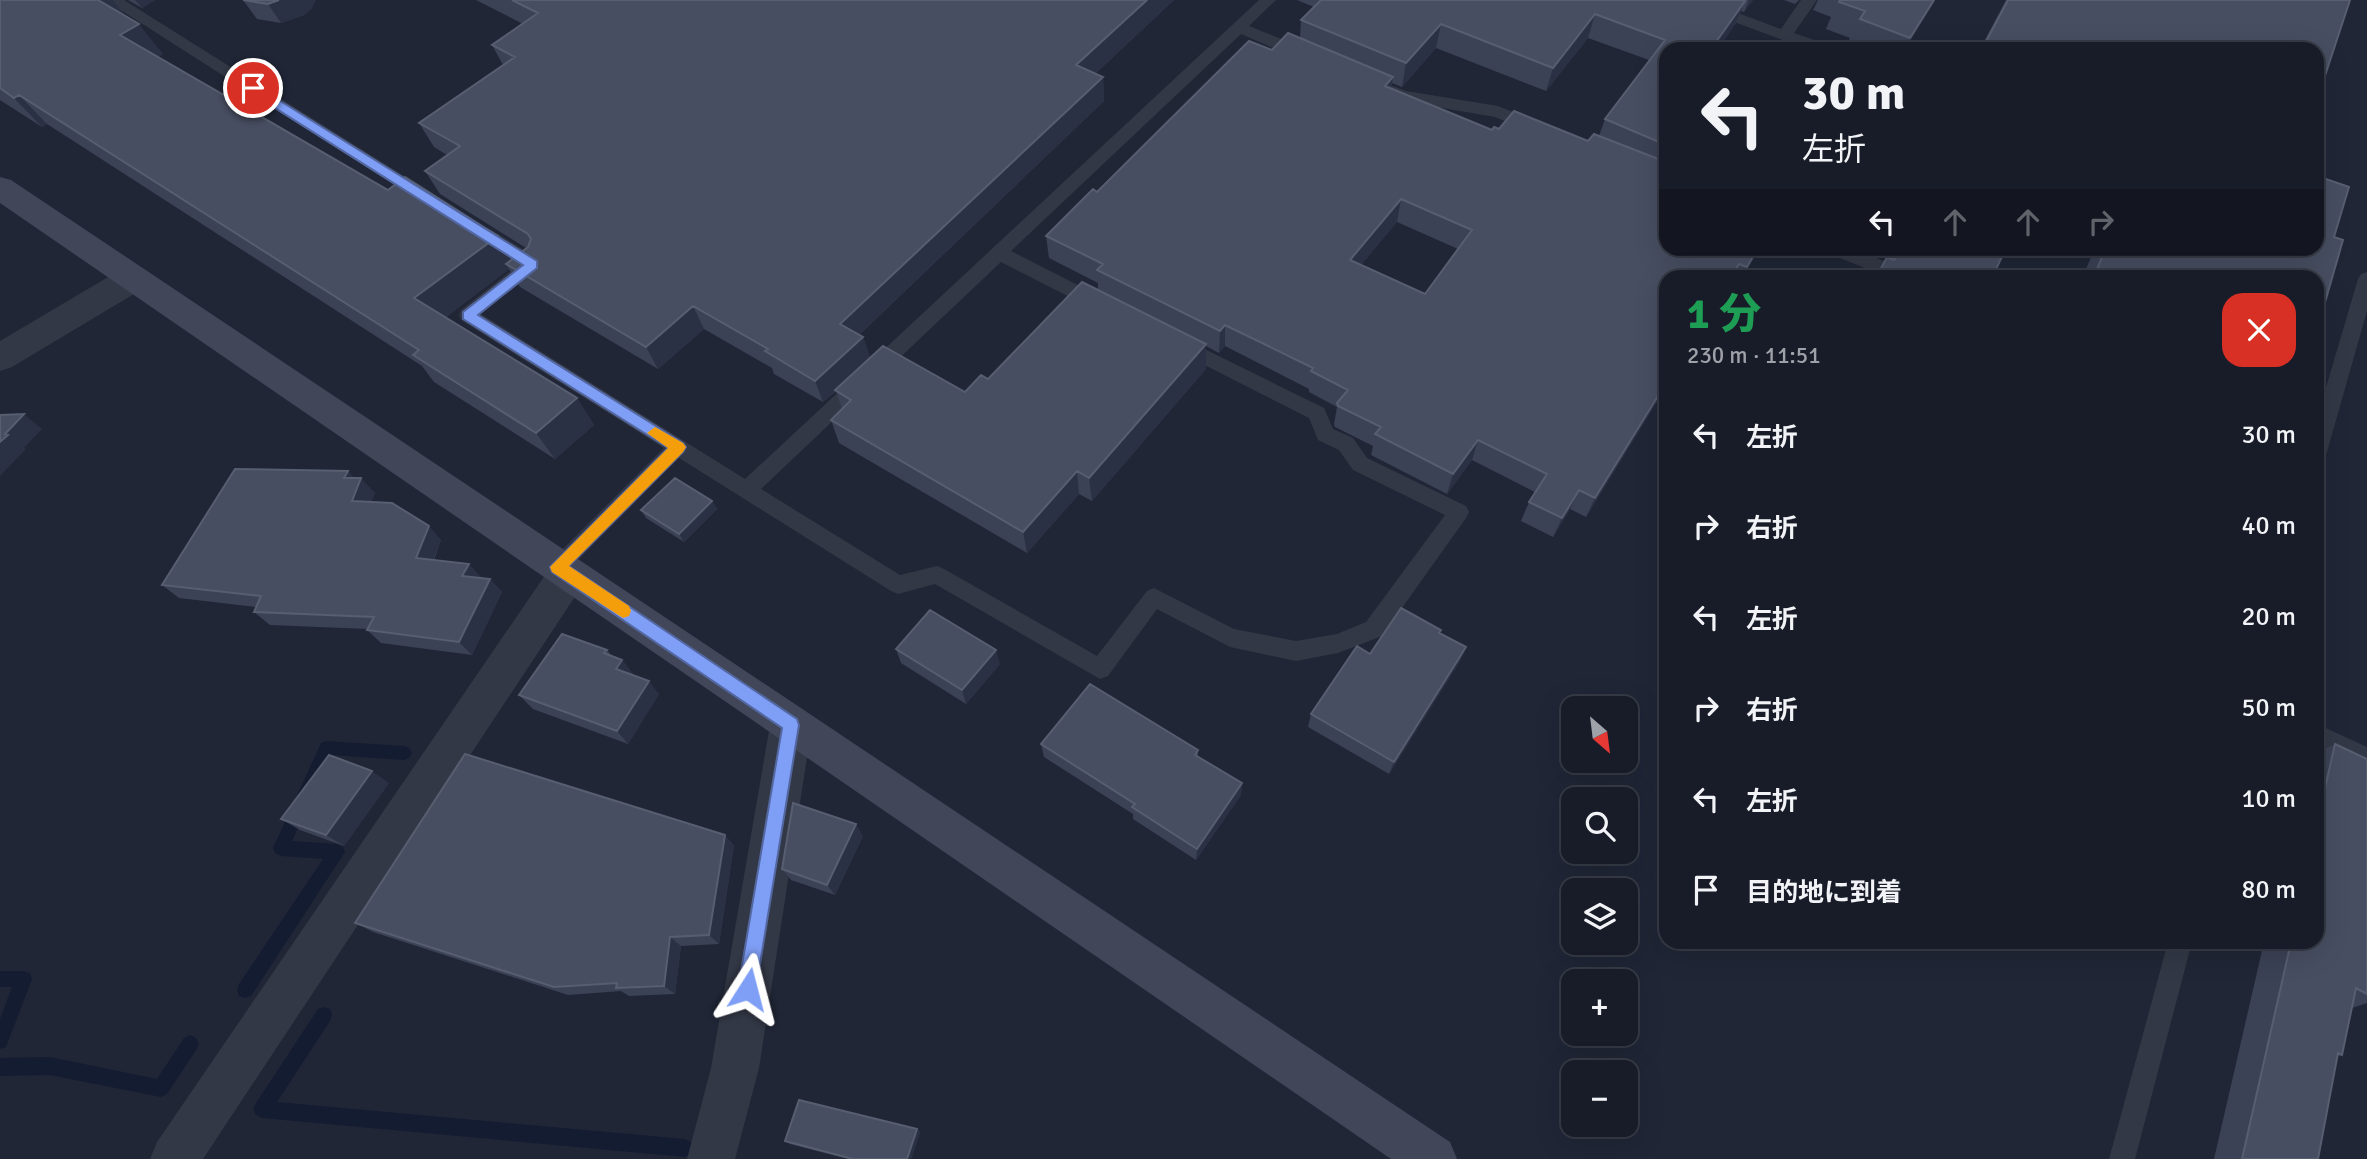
<!DOCTYPE html>
<html lang="ja">
<head>
<meta charset="utf-8">
<style>
  :root { --surface:#181c28; --page:#212530; --text:#f1f3f6; --muted:#9fa1a8; --line:#363a45 }
  body { margin:0; font-family:Signika,"Noto Sans JP",sans-serif; background:var(--page); color:var(--text); height:100vh; display:flex; flex-direction:column; font-size:26px; white-space:nowrap }
  * { box-sizing:border-box; margin:0 }
  p { font-size:23px; color:var(--muted) }
  .icon { flex:none; width:38px; height:38px; fill:none; stroke:currentColor; stroke-width:2; stroke-linecap:round; stroke-linejoin:round }
  .map { position:relative; flex:1; overflow:hidden }
  .drawer { position:absolute; left:1659px; top:270px; width:665px; height:679px; display:flex; flex-direction:column; background:var(--surface); border-radius:21px; box-shadow:0 7px 28px #0002,0 0 0 2px var(--line) }
  .drawer>* { flex:none }
  .hud { position:absolute; left:1659px; top:42px; width:665px; height:214px; border-radius:21px; box-shadow:0 7px 28px #0002,0 0 0 2px var(--line); background:#181c28; color:var(--text); overflow:hidden }
  .needle { width:46px; rotate:152deg }
  .buttons { position:absolute; left:1561px; top:696px; display:grid; gap:14px }
  .buttons a { display:grid; place-items:center; width:77px; height:77px; border-radius:14px; background:var(--surface); box-shadow:0 7px 28px #0002,0 0 0 2px var(--line); font-size:35px }
  .pin { position:absolute; display:grid; place-items:center; width:60px; height:60px; color:#fff; margin:-30px; border:4px solid #fff; border-radius:50%; box-shadow:0 2px 7px #0007 }
  .me { position:absolute; width:77px; margin:-38px; rotate:9deg; stroke-linejoin:round; filter:drop-shadow(0 0 5px #0008) }
  .turn { display:flex; align-items:center; gap:24px; height:147px; padding:0 28px; font-size:32px }
  .turn .icon { width:91px; height:91px; stroke-width:2.5 }
  .turn b { display:block; font-size:49px; line-height:60px }
  .lanes { display:flex; align-items:center; height:66px; padding:0 28px; background:#0003; justify-content:center; gap:35px; direction:ltr }
  .lanes .off { opacity:.35 }
  .round { display:grid; place-items:center; flex:none; width:74px; height:74px; border-radius:21px; background:var(--page) }
  .head { display:flex; align-items:center; justify-content:space-between; height:119px; padding:0 28px }
  h1 { font-size:42px; font-weight:800; line-height:52px; color:#1e9e55 }
  ul { padding:0; list-style:none }
  li { display:flex; align-items:center; gap:21px; height:91px; padding:0 28px }
  li div { flex:1 }
  li b { display:block; font-size:26px }
  li em { font-style:normal }
  .map>svg:first-child { display:block }
</style>
</head>
<body>
<div class="map">
<svg width="2367" height="1159" viewBox="0 0 2367 1159">
  <rect width="100%" height="100%" fill="#202636"/>
  <g fill="none" stroke-linecap="round" stroke-linejoin="round">
    <path fill="#141c32" fill-rule="evenodd" d="M326 741 404 746 409 748 412 753 409 758 404 760 330 755 292 841 337 844 343 847 345 852 251 996 245 998 239 996 237 990 239 984 323 859 281 856 275 853 273 848 321 743Z
      M0 971H24L30 973 32 979 6 1047 0 1049V1019L12 987H0Z
      M324 1007 330 1009 332 1015 330 1021 277 1102 685 1139 691 1142 694 1148 691 1154 685 1157 262 1118 256 1115 253 1109 256 1103 318 1009Z
      M190 1035 196 1038 199 1044 196 1050 167 1094 161 1097 50 1075 0 1076V1058L50 1057 157 1079 184 1038Z"/>
    <path fill="#333846" fill-rule="evenodd" d="M105 0H124L428 191 431 195 428 199H416Z
      M1259 0H1276L1249 26 1308 50 1310 54 1308 58H1296L1241 34 1011 251 1103 298 1106 303 1103 308H1091L1001 262 761 489 900 575 937 566 944 569 1097 656 1147 591 1154 588 1234 629 1296 641 1337 634 1366 622 1445 515 1353 470 1339 450 1318 440 1309 418 1175 350 1173 345 1175 340 1182 338 1324 408 1333 429 1353 438 1367 458 1466 506 1469 512 1466 518 1382 636 1338 653 1296 661 1230 647 1157 609 1108 676 1100 679 935 584 898 594 891 591 679 458 565 573 558 576 551 573 548 567 551 561 664 448 461 320 459 315 461 310 520 264 476 236 473 232 476 228H488L539 259 542 264 481 314 745 479Z
      M1680 0H1703L1781 29 1801 0H1817L1794 33 1828 45 1830 49H1807L1683 3Z
      M1387 84 1406 91 1498 106 1540 123 1542 127 1534 133 1495 117 1396 100 1379 89Z
      M1824 248H1852L1908 271 1911 276H1885L1827 253Z
      M2367 272V311L2327 452 2324 458 2317 460V418L2358 279 2361 274Z
      M2317 724 2367 747V769L2317 745Z
      M2168 942H2192L2135 1159H2109Z"/>
    <path fill="#333846" fill-rule="evenodd" d="M132 267 144 270 149 279 144 288 12 367 0 371V341L120 270Z
      M568 558 582 562 587 574 582 586 203 1159H150L157 1142 554 562Z
      M791 706 806 712 812 725 759 1068 735 1159H687L711 1068 770 725 776 712Z"/>
    <path fill="#414759" fill-rule="evenodd" d="M0 177 11 180 1450 1142 1457 1159H1391L0 203Z"/>
  </g>
  <path fill="#3b4255" fill-rule="evenodd" d="M0 0H113L126 17 163 54 158 57 388 190 512 259 526 248 440 194 425 171 447 155 434 147 419 123 503 65 492 45 523 24 476 0H1174L1095 74 1103 77 1104 101 859 335 863 337 870 358 965 392 988 379 1098 290V283L1049 258 1046 236 1097 192 1272 50 1300 38 1301 20 1314 7 1297 0H1753L1744 12 1741 11 1735 25 1666 49V248H1760L1743 276H1666V387L1586 517 1570 509 1553 537 1521 521 1529 502 1535 492 1472 460 1447 494 1371 455 1373 446 1335 427 1334 424 1337 407 1309 392V389L1225 346 1219 353 1206 346V369L1092 501 1079 494 1027 553 839 443 831 420 842 409 836 391 823 402 774 374 772 368 704 329 658 369 520 287 509 269 446 317 577 398 594 425 555 459 434 382 422 366 47 124 42 127 0 100ZM1588 38 1649 60 1605 119 1599 136 1588 141 1499 129 1492 130 1392 88V83L1402 87 1436 48 1546 91ZM1397 222 1458 249 1425 294 1361 265Z
    M128 0H155L142 8Z
    M243 0 312 8 304 15 281 23 257 19Z
    M1784 0H1799L1795 4Z
    M1818 0H1935L1905 49H1853L1846 46 1850 38 1826 29 1831 17 1813 10Z
    M2006 0H2350L2317 49H1980Z
    M1897 248H2006L1993 276H1875L1887 257 1892 259Z
    M2095 248H2317V276H2083Z
    M348 471 354 478 375 493 371 502 441 540 434 560 481 577 490 579 502 592 472 655 381 643 367 630 368 629 270 625 254 612 256 607 179 598 162 585Z
    M712 501 717 509 684 542 646 518 641 510Z
    M1440 633 1466 647 1460 661 1389 774 1308 727 1311 714 1370 654Z
    M896 649 1000 664 966 704 901 663Z
    M607 650 612 656 622 660 633 674 632 675 659 694 628 744 533 709 519 695Z
    M1041 744 1198 750V757L1242 783 1241 795 1196 860 1133 819V814L1044 757Z
    M2335 744 2367 759V1003L2352 1008 2342 1055 2338 1056 2318 1159H2214L2264 942H2317V753Z
    M389 783 344 846 300 830 281 819Z
    M863 836 835 895 791 880 782 869Z
    M734 845 719 944 681 946 675 994 629 996 621 991 568 995 373 932 355 923Z
    M917 1129 920 1132 911 1159H848L790 1144 785 1141Z"/>
  <path fill="#2b3144" d="M93 0H113L126 17Z
    M135 0H155L142 8Z
    M279 0H316L312 8 304 15 281 23 268 4Z
    M1147 0H1174L1078 90 1076 65Z
    M1749 0H1753L1744 12Z
    M1934 0H1935L1904 49 1910 38Z
    M1745 1 1735 25 1718 49H1711Z
    M1595 14 1588 38 1546 91 1553 68Z
    M139 24 163 54 144 65 120 35Z
    M1441 24 1436 48 1402 87 1406 63Z
    M1103 77 1104 101 847 346 840 324Z
    M1393 77 1390 100 1385 86Z
    M19 95 47 124 42 127 14 98Z
    M1401 199 1397 222 1347 282 1350 260Z
    M498 236 515 264H506L509 269 435 325 414 298Z
    M1758 248H1760L1743 276H1742Z
    M693 306 704 329 658 369 646 347Z
    M1225 325V346L1219 353 1220 331Z
    M863 337 870 359 823 402 815 381Z
    M1206 344V369L1092 501 1089 478Z
    M1666 383V387L1586 517 1595 498Z
    M577 398 594 425 555 459 536 433Z
    M24 414 42 429 24 448 26 449 0 476V442L5 434Z
    M1478 440 1472 460 1447 494 1453 474Z
    M348 471 359 483 361 478 375 493 365 515 352 501 344 478Z
    M1077 471 1079 494 1027 553 1023 532Z
    M1579 490 1570 509 1553 537 1562 518Z
    M712 501 717 509 684 542 679 534Z
    M429 526 441 540 429 571 416 558Z
    M469 564 481 577 462 576Z
    M490 579 502 592 472 655 459 642Z
    M1466 647 1460 661 1389 774 1394 762Z
    M996 650 1000 664 966 704 962 690Z
    M622 660 633 674 627 683 616 669Z
    M649 681 659 694 628 744 617 731Z
    M372 771 389 783 344 846 326 835Z
    M1242 783 1241 795 1196 860 1197 849Z
    M856 824 863 836 835 895 827 885Z
    M725 835 734 845 719 944 709 935Z
    M670 937 681 946 675 994 664 986Z
    M917 1129 920 1132 911 1159H907Z"/>
  <path fill="#474e61" stroke="#575e70" stroke-width="2" fill-rule="evenodd" d="M0 0H98L139 24 120 35 388 190 405 177 498 236 414 298 577 398 536 433 413 355 419 350 19 95 14 98 0 88Z
    M243 0H279L268 4Z
    M512 0H1147L1076 65 1103 77 840 324 863 337 815 381 765 351 768 349 693 306 646 347 506 264 528 247 531 239 528 234 425 171 460 146 419 123 515 57 492 45 538 13Z
    M1321 0H1741L1745 1 1711 49H1666V145L1605 119 1665 40 1595 14 1553 68 1441 24 1406 63 1301 20Z
    M1840 0H1934L1910 38 1860 19 1865 11 1839 2Z
    M2008 0H2350L2317 100V49H1982Z
    M1288 33 1393 77 1385 86 1492 130 1494 127 1499 129 1514 111 1588 141 1594 134 1666 162V248H1758L1747 267 1739 264 1731 276H1666V383L1595 498 1579 490 1562 518 1529 502 1547 474 1478 440 1453 474 1375 434 1381 427 1338 406 1337 403 1348 390 1311 371 1313 368 1225 325 1220 331 1097 270 1103 264 1046 236 1093 189 1097 192 1249 41 1272 50ZM1401 199 1472 230 1425 294 1350 260Z
    M2317 176 2349 187 2334 237 2343 240 2317 330V276H2094L2106 248H2317Z
    M1930 248H2006L1993 276H1877L1887 257 1894 260 1899 251 1929 252 1931 250Z
    M1082 282 1206 344 1089 478 1077 471 1023 532 831 420 851 400 835 390 883 346 965 392 981 375 988 379Z
    M24 414 5 434 8 435 0 442V415Z
    M235 469 348 471 344 478H361L352 501 392 503 429 526 416 558 469 564 462 576 490 579 459 642 367 630 374 617 254 612 261 596 162 585Z
    M675 478 712 501 679 534 641 510Z
    M1401 608 1441 630 1439 633 1466 647 1394 762 1311 714 1357 646 1370 654Z
    M930 610 996 650 962 690 896 649Z
    M562 634 607 650 604 653 622 660 616 669 649 681 617 731 519 695Z
    M1090 684 1198 750 1195 755 1242 783 1197 849 1132 807 1135 804 1041 744Z
    M2335 744 2367 759V994L2356 988 2342 1055 2338 1053 2318 1159H2242L2291 942H2317V824Z
    M465 754 725 835 709 935 670 937 664 986 616 988 617 983 554 987 355 923Z
    M329 755 372 771 326 835 281 819Z
    M793 803 856 824 827 885 782 869Z
    M799 1100 917 1129 907 1159H853L785 1141Z"/>
  <path fill="#7f9ef6" stroke="#5367a0" stroke-width="2" d="M253 84 537 261V268L478 315 683 443 686 447 683 452 569 566 797 719 799 725 755 995 748 998 741 995 738 989 782 728 552 572 550 567 668 448 463 319V312L523 265 248 91V85Z"/>
  <path fill="#f59e0b" d="M655 427 683 443 686 447 683 452 569 566 629 606 631 611 629 616 623 618 552 572 550 567 668 448 647 433Z"/>
</svg>
<div class="buttons">
<a><svg class="needle" viewBox="-14 -14 28 28"><path d="M0-13l5 13h-10z" fill="#e53935"/><path d="M0 13l5-13h-10z" fill="#9fa1a8"/></svg></a>
<a><svg class="icon" aria-label="search" viewBox="0 0 24 24"><circle cx="10" cy="10" r="6"/><path d="M15 15l6 6"/></svg></a>
<a><svg class="icon" aria-label="layers" viewBox="0 0 24 24"><path d="M12 4l9 5-9 5-9-5zM3 14l9 5 9-5"/></svg></a>
<a>+</a>
<a>−</a>
</div>
<div class="pin" style="left:253px;top:88px;background:#d93025"><svg class="icon" aria-label="arrive" viewBox="0 0 24 24"><path d="M6 21V4h12l-3 4 3 4H6"/></svg></div>
<svg class="me" style="left:748px;top:989px" viewBox="-20 -20 40 40"><path d="M0-17L14 15 0 8-14 15z" fill="#7f9ef6" stroke="#fff" stroke-width="4"/></svg>
<div class="hud">
<div class="turn"><svg class="icon" aria-label="left" viewBox="0 0 24 24"><path d="M17 20v-9H6M10 6l-5 5 5 5"/></svg><div><b>30 m</b>左折</div></div>
<div class="lanes"><svg class="icon" aria-label="left" viewBox="0 0 24 24"><path d="M17 20v-9H6M10 6l-5 5 5 5"/></svg><svg class="icon off" aria-label="ahead" viewBox="0 0 24 24"><path d="M12 20V5M6 11l6-6 6 6"/></svg><svg class="icon off" aria-label="ahead" viewBox="0 0 24 24"><path d="M12 20V5M6 11l6-6 6 6"/></svg><svg class="icon off" aria-label="right" viewBox="0 0 24 24"><path d="M7 20v-9h11M14 6l5 5-5 5"/></svg></div>
</div>
<section class="drawer">
<div class="head"><div><h1>1 分</h1><p>230 m · 11:51</p></div><a class="round" style="background:#d93025;color:#fff"><svg class="icon" aria-label="close" viewBox="0 0 24 24"><path d="M6 6l12 12M18 6L6 18"/></svg></a></div>
<ul>
<li><svg class="icon" aria-label="left" viewBox="0 0 24 24"><path d="M17 20v-9H6M10 6l-5 5 5 5"/></svg><div><b>左折</b></div><em>30 m</em></li>
<li><svg class="icon" aria-label="right" viewBox="0 0 24 24"><path d="M7 20v-9h11M14 6l5 5-5 5"/></svg><div><b>右折</b></div><em>40 m</em></li>
<li><svg class="icon" aria-label="left" viewBox="0 0 24 24"><path d="M17 20v-9H6M10 6l-5 5 5 5"/></svg><div><b>左折</b></div><em>20 m</em></li>
<li><svg class="icon" aria-label="right" viewBox="0 0 24 24"><path d="M7 20v-9h11M14 6l5 5-5 5"/></svg><div><b>右折</b></div><em>50 m</em></li>
<li><svg class="icon" aria-label="left" viewBox="0 0 24 24"><path d="M17 20v-9H6M10 6l-5 5 5 5"/></svg><div><b>左折</b></div><em>10 m</em></li>
<li><svg class="icon" aria-label="arrive" viewBox="0 0 24 24"><path d="M6 21V4h12l-3 4 3 4H6"/></svg><div><b>目的地に到着</b></div><em>80 m</em></li>
</ul>
</section>
</div>
</body>
</html>
